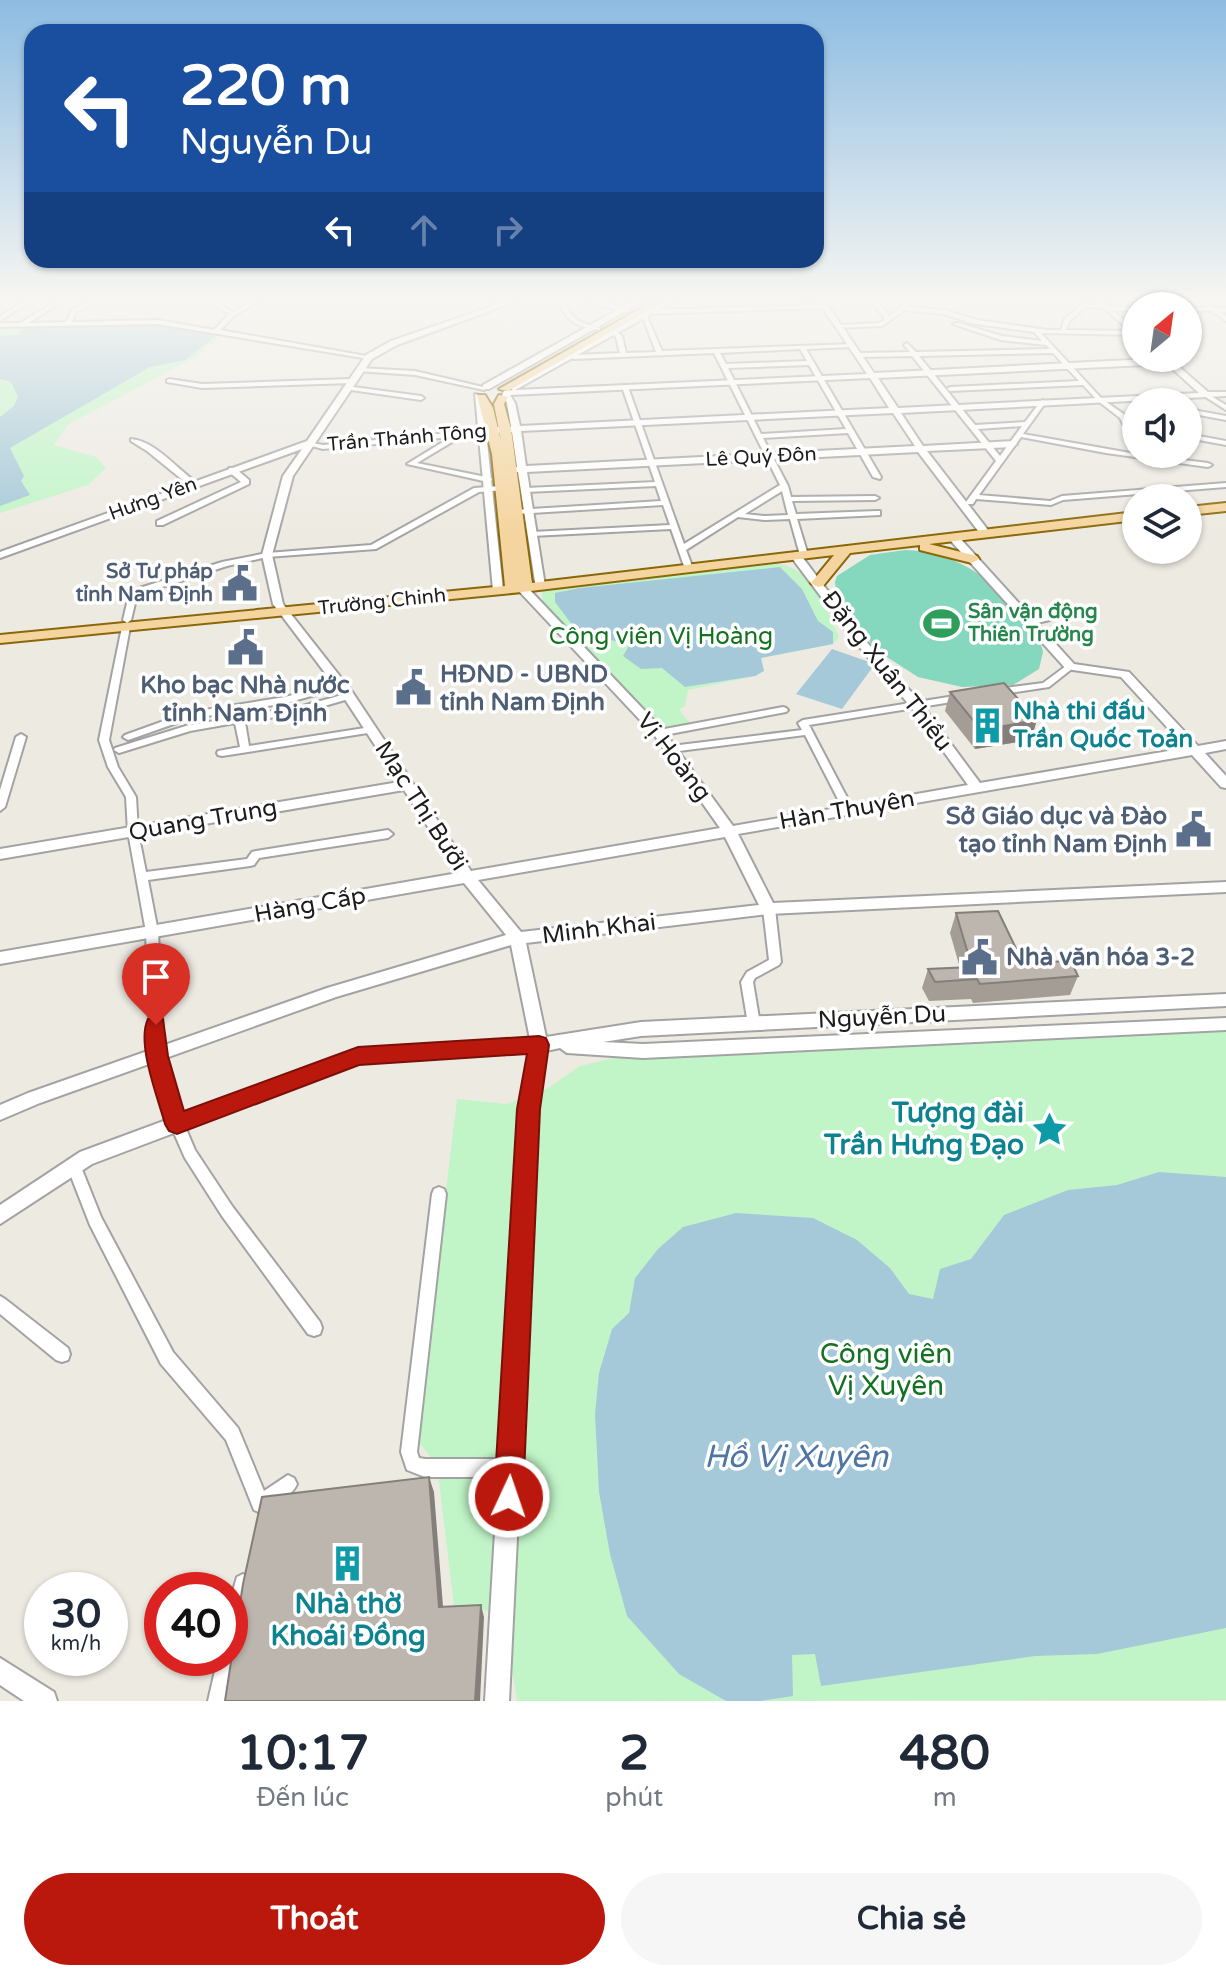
<!DOCTYPE html>
<html lang="vi">
<head>
<meta charset="utf-8">
<style>
  :root { --surface:#fff; --page:#f6f6f7; --text:#1f2937; --muted:#747a83; --accent:#bb180d }
  body { margin:0; font-family:"Varela Round",sans-serif; background:var(--page); color:var(--text); height:100vh; display:flex; flex-direction:column; font-size:30px; white-space:nowrap }
  * { box-sizing:border-box; margin:0 }
  p { font-size:26px; color:var(--muted) }
  .icon { flex:none; width:44px; height:44px; fill:none; stroke:currentColor; stroke-width:2; stroke-linecap:round; stroke-linejoin:round }
  .map { position:relative; height:1701px; overflow:hidden }
  .sheet { display:flex; flex-direction:column; background:var(--surface); flex:1 }
  .sheet>* { flex:none }
  .top-card { position:absolute; left:24px; top:24px; width:800px; height:244px; border-radius:24px; box-shadow:0 2px 6px #0004; background:#1a4fa0; color:#fff; overflow:hidden }
  .needle { width:52px; rotate:29deg }
  .tools { position:absolute; left:1122px; top:292px; display:grid; gap:16px }
  .tools a { display:grid; place-items:center; width:80px; height:80px; border-radius:50%; background:var(--surface); box-shadow:0 2px 6px #0004; font-size:40px }
  .speed { position:absolute; left:24px; top:1572px; display:flex; gap:16px; font-size:40px; font-weight:700; text-align:center }
  .speed>* { display:grid; place-content:center; width:104px; height:104px; border-radius:50%; background:var(--surface); box-shadow:0 2px 6px #0004; line-height:1 }
  .speed small { font-size:20px; font-weight:400 }
  .speed .limit { border:12px solid #d22; background:#fff; color:#111 }
  .pin { position:absolute; display:grid; place-items:center; width:68px; height:68px; color:#fff; margin:-82px -34px; border-radius:50% 50% 50% 0; rotate:-45deg; box-shadow:0 0 8px #0007 }
  .pin .icon { rotate:45deg }
  .me { position:absolute; width:88px; margin:-44px; rotate:3deg; stroke-linejoin:round; filter:drop-shadow(0 0 6px #0008) }
  .turn { display:flex; align-items:center; gap:28px; height:168px; padding:0 24px; font-size:36px }
  .turn .icon { width:104px; height:104px; stroke-width:2.5 }
  .turn b { display:block; font-size:56px; line-height:68px }
  .lanes { display:flex; align-items:center; height:76px; padding:0 24px; background:#0003; justify-content:center; gap:40px; direction:ltr }
  .lanes .off { opacity:.35 }
  .eta { display:flex; justify-content:space-evenly; align-items:center; height:136px; text-align:center }
  .eta b { font-size:48px; font-weight:700; line-height:56px }
  .button { display:flex; gap:16px; margin-top:auto; padding:16px 24px }
  .button a { flex:1; height:92px; border-radius:48px; background:var(--accent); color:#fff; font-size:32px; font-weight:700; line-height:92px; text-align:center }
  .button a+a { background:var(--page); color:var(--text) }
  .map>svg:first-child { display:block }
</style>
</head>
<body>
<div class="map">
<svg width="1226" height="1701" viewBox="0 0 1226 1701">
  <rect width="100%" height="100%" fill="#edeae2"/>
  <path fill="#c1f5c8" d="M157 323 219 338 196 357 69 424 54 445 96 457 106 468 88 485 0 513V326Z
    M775 563C816 570 824 604 839 637L833 644 761 658 764 671 755 676 688 690 685 706 679 710 693 726 666 729 567 630 542 602V591L556 586Z
    M1226 1024V1700L517 1701 503 1613 454 1606 437 1465 416 1439 457 1099 507 1104 548 1088 580 1066 643 1051Z"/>
  <path fill="#85d7bd" d="M905 550C965 551 1010 593 1040 641L1043 652 1039 669 1013 685 962 687 918 677 876 650 837 598 835 582 837 576 870 555Z"/>
  <path fill="#a5c9d8" d="M154 323 216 336 185 360 150 367 10 448 24 476 21 481 30 495 0 506V417L14 406 18 397 11 382 0 379V336L19 335 24 326Z
    M780 567 802 589 818 621 833 632V644L761 658 764 671 755 676 685 687 662 668 641 669 623 656 630 644 600 638 573 626 555 602V593L580 588Z
    M832 649 875 664 842 709 796 694Z
    M1159 1172 1226 1177V1628L1097 1654 1035 1656 821 1686 815 1654 792 1655 793 1696 761 1701H726L679 1674 627 1616 610 1554 599 1492 595 1414 599 1373 612 1329 629 1313 635 1278 658 1249 683 1227 736 1213 813 1218 857 1240 890 1268 909 1294 933 1299 940 1269 971 1259 1004 1215 1068 1190 1117 1185Z"/>
  <g fill="none" stroke-linecap="round" stroke-linejoin="round">
    <defs>
      <path id="minor" d="M29 298H35L0 321V316Z
        M204 298H210L233 312 258 298H265L235 315 220 330 372 357 369 359 158 324 0 327V323H20L52 304 54 307 28 323 66 322 72 310 88 301 90 304 76 312 72 322 158 320 214 330 229 314Z
        M489 298H496L508 304 503 305Z
        M569 298H575L566 305C572 321 585 324 600 328V330C582 328 567 323 560 305Z
        M869 298H875L889 316 905 304 906 298H912L909 307 944 310 977 320 1047 330H1061L1064 320 1082 304 1106 305 1104 308 1085 307 1069 322 1066 330 1135 331 1136 335 1041 333 1102 399 1125 415H1136V419H1127L1129 424 1136 425V429L1124 426 1120 418 1098 401 1083 385 950 391 947 389 950 387 1079 381 1053 353 919 356 975 425 1025 422 1041 401 1043 400 1046 402 1023 434 1136 454 1208 463 1212 465 1208 467 1106 453 1021 437 979 495 1050 501 1062 496 1226 483V487L1063 500 1051 505 976 499 973 504H967L966 502 996 461 912 356 860 357 857 355 860 353 910 352 904 345 907 343 916 352 1050 349 1046 345 1001 340 953 324 958 323 1002 336 1042 341 1034 332 976 324 943 314 905 310 882 326 838 328 837 327 840 325 879 323 885 319ZM1022 426 1000 456 978 429Z
        M1195 298H1201L1215 308H1226V312H1220L1226 316V321L1212 311H1188V307L1208 308Z
        M827 305 825 308 646 314 662 351 854 344V346L852 347 806 349 881 477 880 479 873 477 848 433 763 438 788 486 791 497 875 496 879 498 875 500 792 501 796 514 877 511H880V515L797 519 808 555 804 557 800 555 790 519 765 520 738 517 686 550 692 566 688 568 684 566 671 529 532 536 528 534 532 532 670 525 663 505 515 514 511 512 515 510 661 501 656 486 526 492 522 490 526 488 655 482 622 387 625 385 628 387 684 544 780 485 714 353 574 359 562 355 565 353 574 355 620 353 616 337 612 333 615 331 622 336 626 353 656 352 642 315 643 314 640 312 643 310ZM800 349 807 361 726 364 720 353ZM809 365 846 429 761 434 728 368ZM782 491 788 515 765 516 745 514Z
        M1108 307H1136V311L1106 310Z
        M359 368 415 371 487 388 484 390 415 375 357 371 356 370Z
        M169 379 202 384 351 379 354 381 351 383 202 388 167 382V380Z
        M346 386 421 396 424 398 421 400 344 389 343 388Z
        M1206 393 1226 405V410L1204 396V394Z
        M1188 409 1226 416V420L1188 413Z
        M490 429 493 431 492 432 462 436 417 463 491 478 492 480 488 482 407 464 451 437 323 449 304 444 307 442 323 445Z
        M1188 434 1226 441V445L1188 438Z
        M131 439C155 441 176 468 196 482V486H190L147 451 131 441Z
        M229 468H235L249 480V484L163 525H157V521L241 482 229 472Z
        M501 486H504V490L479 492 376 549 267 557 227 566 137 595 131 620 127 623 123 620 130 591 222 562 267 553 371 545 474 488Z
        M1063 611 1067 614 1066 616 1029 625 1025 622 1026 620Z
        M126 624 130 627 109 740 118 767 136 797 138 832 146 872 247 859 252 852 256 851 388 830 393 834 388 838 259 858 254 865 250 866 148 880 158 932 164 1056 184 1124 195 1150 232 1206 320 1322 322 1328 320 1334 314 1336 308 1334 222 1216 185 1158 170 1124 150 1056 146 932 128 832 126 797 108 767 99 740 122 627Z
        M1070 663 1075 666 1073 668 1049 687 997 695 992 692 997 689 1043 683Z
        M341 682 344 683V687L286 703 188 719 131 739 128 740 123 737 125 735 186 713 285 697Z
        M349 693 352 694 354 696 352 698 300 713 245 722 249 746 371 727 376 730 374 732 222 756 218 755 217 753 218 751 240 747 235 723 190 731 119 753 114 750 115 748 189 725 234 718 236 714 239 713 244 716 299 707Z
        M961 695 964 696 966 698 964 700 809 725 853 809 848 813 843 809 805 735 671 752 666 749 671 746 802 730 798 723 803 720Z
        M783 707 786 708 788 710 786 712 659 736 654 733 659 730Z
        M21 734 26 737 5 807 0 811V790L16 737Z
        M769 905 773 906 775 909 781 962 779 965 755 978 753 982 760 1024 758 1028 754 1029 750 1028 748 1024 741 982 747 972 769 960 763 909 765 906Z
        M74 1160 79 1162 101 1217 173 1352 238 1428 264 1491 288 1475 294 1478 297 1484C292 1496 273 1508 261 1513L254 1510 226 1440 161 1364 90 1225 67 1166 69 1162Z
        M439 1187 444 1189 446 1194 417 1452 419 1458 425 1459H510L516 1462 519 1468 516 1474 510 1477H425L407 1470 401 1452 432 1194 434 1189Z
        M0 1296 5 1299 68 1348 70 1354 68 1360 62 1362 56 1360 0 1314Z
        M243 1574 249 1577 252 1583 239 1645 237 1652 234 1653 236 1658 228 1701H208L218 1658H230V1601L237 1577Z"/>
      <path id="tertiary" d="M516 298H526L397 345 372 359 293 476 272 555 283 604 353 693 471 871 720 828 655 736 518 590V586H526L663 730 733 826 968 785 912 708 855 642 792 558 791 556 796 553 800 554 863 638 920 702 980 783 1186 748 1121 677 1066 669 950 540 949 538 954 535 958 536 1074 664 1129 672 1198 746 1226 741V749L1205 753 1226 776V788L1221 787 1192 755 738 834 773 903 1226 882V892L769 914 526 943 546 1037 641 1022 1226 994V1006L641 1036 603 1042 643 1044 1226 1018V1030L643 1058 567 1053 560 1048 546 1051 538 1109 509 1701H485L520 1109 530 1052 359 1063 92 1164 0 1224V1205L80 1152 358 1049 530 1039 511 945 336 997 40 1103 0 1120V1105L28 1093 327 988 506 935 464 883 0 964V952L458 873 404 790 0 859V849L399 782 344 698 273 604 262 555 283 476 302 449 0 558V552L307 441 366 355 391 341ZM725 837 759 905 521 932 478 880Z
        M577 298H587L622 307 638 298H647L629 309V312H624L489 389H483V385L617 310Z
        M671 298H680L515 390 867 374 816 298H823L874 373 1169 358 1208 392H1226V396L901 413 923 446 1013 441 1017 444 1013 447 927 451 991 534 986 537 982 536 918 452 527 472 545 586 544 588H536L518 472 509 473 504 470 517 467 512 432 494 433 490 430 494 427H511L507 403 502 395 504 391 513 390 510 388 511 386ZM1167 364 1199 393 898 408 878 378ZM870 378 889 408 520 426 515 403 510 395ZM893 413 915 446 526 466 521 431Z
        M1092 298H1099L1136 330V336Z
        M475 394 482 396 503 590 498 593 493 590Z
        M0 1658 54 1692 57 1701H24L0 1685Z"/>
      <path id="primary" d="M659 298H670L508 391 499 389Z
        M477 395H485L493 408 501 441 494 404 499 395 508 397 504 404 511 429 532 583 1136 512V520L929 544 977 556 979 559 972 563 920 550V545L850 553 823 586 818 587 811 583 834 555 522 592 0 643V635L505 586 492 454Z
        M1226 503V511L1188 515V507Z"/>
    </defs>
    <use href="#minor" stroke="#a3a3a3" stroke-width="4"/>
    <use href="#tertiary" stroke="#a3a3a3" stroke-width="4"/>
    <use href="#primary" stroke="#8a680a" stroke-width="4"/>
    <use href="#minor" fill="#fff" fill-rule="evenodd"/>
    <use href="#tertiary" fill="#fff" fill-rule="evenodd"/>
    <use href="#primary" fill="#f5d59f" fill-rule="evenodd"/>
  </g>
  <path fill="#a39d96" d="M950 692 1031 740 975 749 945 711Z
    M956 913 1023 963 1078 976 1070 995 973 1003 971 999 929 1001 922 988 928 969 960 968 950 933Z"/>
  <path fill="#847f7a" d="M1037 720 1031 740 975 749 981 730Z
    M429 1477 434 1492 444 1619 439 1607Z
    M481 1605 484 1617 480 1701H475Z"/>
  <path fill="#bdb6af" stroke="#847f7a" stroke-width="2" d="M1004 683 1037 720 981 730 950 692Z
    M998 911 1023 963 1071 961 1078 976 980 984 977 979 935 982 928 969 972 967 956 913Z
    M429 1477 439 1607 481 1605 475 1701H225L243 1584 262 1497Z"/>
  <linearGradient id="sky" x2="0" y2="1"><stop stop-color="#8dbce2"/><stop offset="0.56" stop-color="#f7f6f2"/><stop offset="1" stop-color="#f7f6f2" stop-opacity="0"/></linearGradient>
  <rect width="1226" height="536" fill="url(#sky)"/>
  <path fill="#bb180d" stroke="#7a1008" stroke-width="2" d="M156 1017 163 1019 168 1056 184 1111 358 1047 539 1036 546 1038 549 1045 540 1109 523 1497 519 1507 509 1511 498 1507 494 1497 517 1109 527 1054 359 1065 177 1134 169 1131 165 1124C158 1098 136 1043 148 1019Z"/>
  <defs>
    <symbol id="civic-bare" viewBox="-9 -9 18 18"><path d="M-.6-6.5H3V-4.5H.6V-3L4-1V1h2V6H-6V1h2V-1L-.6-3ZM-1.2 2.5V6h2.4V2.5Z" fill="#5c6f8a" stroke="#fff" stroke-width="2.5" paint-order="stroke"/></symbol>
    <symbol id="stadium-bare" viewBox="-9 -9 18 18"><path d="M0-5a6.5 5 0 1 0 0 10a6.5 5 0 1 0 0-10ZM-3.5-1.8h7v3.6h-7Z" fill="#2e9e5b" stroke="#fff" stroke-width="2.5" paint-order="stroke"/></symbol>
    <symbol id="building-bare" viewBox="-9 -9 18 18"><path d="M-4-6H4V6H1V3H-1V6H-4ZM-2.5-4.3h1.7v1.8h-1.7ZM.8-4.3h1.7v1.8H.8ZM-2.5-1h1.7V.8h-1.7ZM.8-1h1.7V.8H.8Z" fill="#0f9aa8" stroke="#fff" stroke-width="2.5" paint-order="stroke"/></symbol>
    <symbol id="sight-bare" viewBox="-9 -9 18 18"><path d="M0-6L1.8-2.2L6-1.7L2.9 1.2L3.7 5.4L0 3.3L-3.7 5.4L-2.9 1.2L-6-1.7L-1.8-2.2Z" fill="#0f9aa8" stroke="#fff" stroke-width="2.5" paint-order="stroke"/></symbol>
  </defs>
  <g fill-rule="evenodd">
    <use href="#civic-bare" x="214" y="558" width="51" height="51"/>
    <use href="#stadium-bare" x="916" y="598" width="51" height="51"/>
    <use href="#civic-bare" x="220" y="622" width="51" height="51"/>
    <use href="#civic-bare" x="388" y="662" width="51" height="51"/>
    <use href="#building-bare" x="962" y="700" width="51" height="51"/>
    <use href="#civic-bare" x="1168" y="804" width="51" height="51"/>
    <use href="#civic-bare" x="954" y="932" width="51" height="51"/>
    <use href="#sight-bare" x="1024" y="1104" width="51" height="51"/>
    <use href="#building-bare" x="322" y="1538" width="51" height="51"/>
  </g>
  <g text-anchor="middle" dominant-baseline="central" stroke-width="7" stroke-linejoin="round" paint-order="stroke">
    <g font-size="20" fill="#1c1c1c" stroke="#fff">
      <text transform="translate(407 438) rotate(-5)">Trần Thánh Tông</text>
      <text transform="translate(761 457) rotate(-3)">Lê Quý Đôn</text>
      <text transform="translate(153 499) rotate(-20)">Hưng Yên</text>
      <text transform="translate(382 602) rotate(-6)">Trường Chinh</text>
    </g>
    <g font-size="20" font-weight="bold" fill="#4e5e75" stroke="#fff" text-anchor="end">
      <text x="213" y="572">Sở Tư pháp<tspan x="213" dy="23">tỉnh Nam Định</tspan></text>
    </g>
    <g font-size="20" font-weight="bold" fill="#27864d" stroke="#fff" text-anchor="start">
      <text x="968" y="612">Sân vận động<tspan x="968" dy="23">Thiên Trường</tspan></text>
    </g>
    <g font-size="24" fill="#127220" stroke="#fff">
      <text x="661" y="636">Công viên Vị Hoàng</text>
    </g>
    <g font-size="24" fill="#1c1c1c" stroke="#fff">
      <text transform="translate(887 671) rotate(52)">Đặng Xuân Thiều</text>
      <text transform="translate(674 757) rotate(52)">Vị Hoàng</text>
      <text transform="translate(421 806) rotate(57)">Mạc Thị Bưởi</text>
      <text transform="translate(847 810) rotate(-10)">Hàn Thuyên</text>
      <text transform="translate(203 820) rotate(-10)">Quang Trung</text>
      <text transform="translate(310 905) rotate(-10)">Hàng Cấp</text>
      <text transform="translate(599 929) rotate(-7)">Minh Khai</text>
      <text transform="translate(882 1017) rotate(-3)">Nguyễn Du</text>
    </g>
    <g font-size="24" font-weight="bold" fill="#4e5e75" stroke="#fff" text-anchor="start">
      <text x="440" y="674">HĐND - UBND<tspan x="440" dy="28">tỉnh Nam Định</tspan></text>
      <text x="245" y="685" text-anchor="middle">Kho bạc Nhà nước<tspan x="245" dy="28">tỉnh Nam Định</tspan></text>
      <text x="1167" y="816" text-anchor="end">Sở Giáo dục và Đào<tspan x="1167" dy="28">tạo tỉnh Nam Định</tspan></text>
      <text x="1006" y="957">Nhà văn hóa 3-2</text>
    </g>
    <g font-size="24" font-weight="bold" fill="#0d838f" stroke="#fff" text-anchor="start">
      <text x="1013" y="711">Nhà thi đấu<tspan x="1013" dy="28">Trần Quốc Toản</tspan></text>
    </g>
    <g font-size="28" font-weight="bold" fill="#0d838f" stroke="#fff" text-anchor="end">
      <text x="1024" y="1113">Tượng đài<tspan x="1024" dy="32">Trần Hưng Đạo</tspan></text>
      <text x="348" y="1604" text-anchor="middle">Nhà thờ<tspan x="348" dy="32">Khoái Đồng</tspan></text>
    </g>
    <g font-size="28" fill="#127220" stroke="#fff">
      <text x="886" y="1354">Công viên<tspan x="886" dy="32">Vị Xuyên</tspan></text>
    </g>
    <g font-size="32" font-style="italic" fill="#4f75a5" stroke="#fff">
      <text x="796" y="1457">Hồ Vị Xuyên</text>
    </g>
  </g>
</svg>
<div class="tools">
<a><svg class="needle" viewBox="-14 -14 28 28"><path d="M0-13l5 13h-10z" fill="#e53935"/><path d="M0 13l5-13h-10z" fill="#747a83"/></svg></a>
<a><svg class="icon" aria-label="sound" viewBox="0 0 24 24"><path d="M4 9h4l5-4v14l-5-4H4zM17 9q2 3 0 6"/></svg></a>
<a><svg class="icon" aria-label="layers" viewBox="0 0 24 24"><path d="M12 4l9 5-9 5-9-5zM3 14l9 5 9-5"/></svg></a>
</div>
<div class="speed"><div>30<small>km/h</small></div><div class="limit">40</div></div>
<div class="pin" style="left:156px;top:1025px;background:#d93025"><svg class="icon" aria-label="arrive" viewBox="0 0 24 24"><path d="M6 21V4h12l-3 4 3 4H6"/></svg></div>
<svg class="me" style="left:509px;top:1497px" viewBox="-20 -20 40 40"><circle r="17" fill="#bb180d" stroke="#fff" stroke-width="3"/><path d="M0-11L8 9 0 5-8 9z" fill="#fff"/></svg>
<div class="top-card">
<div class="turn"><svg class="icon" aria-label="left" viewBox="0 0 24 24"><path d="M17 20v-9H6M10 6l-5 5 5 5"/></svg><div><b>220 m</b>Nguyễn Du</div></div>
<div class="lanes"><svg class="icon" aria-label="left" viewBox="0 0 24 24"><path d="M17 20v-9H6M10 6l-5 5 5 5"/></svg><svg class="icon off" aria-label="ahead" viewBox="0 0 24 24"><path d="M12 20V5M6 11l6-6 6 6"/></svg><svg class="icon off" aria-label="right" viewBox="0 0 24 24"><path d="M7 20v-9h11M14 6l5 5-5 5"/></svg></div>
</div>
</div>
<section class="sheet">
<div class="eta">
<div><b>10:17</b><p>Đến lúc</p></div>
<div><b>2</b><p>phút</p></div>
<div><b>480</b><p>m</p></div>
</div>
<div class="button"><a>Thoát</a><a>Chia sẻ</a></div>
</section>
</body>
</html>
